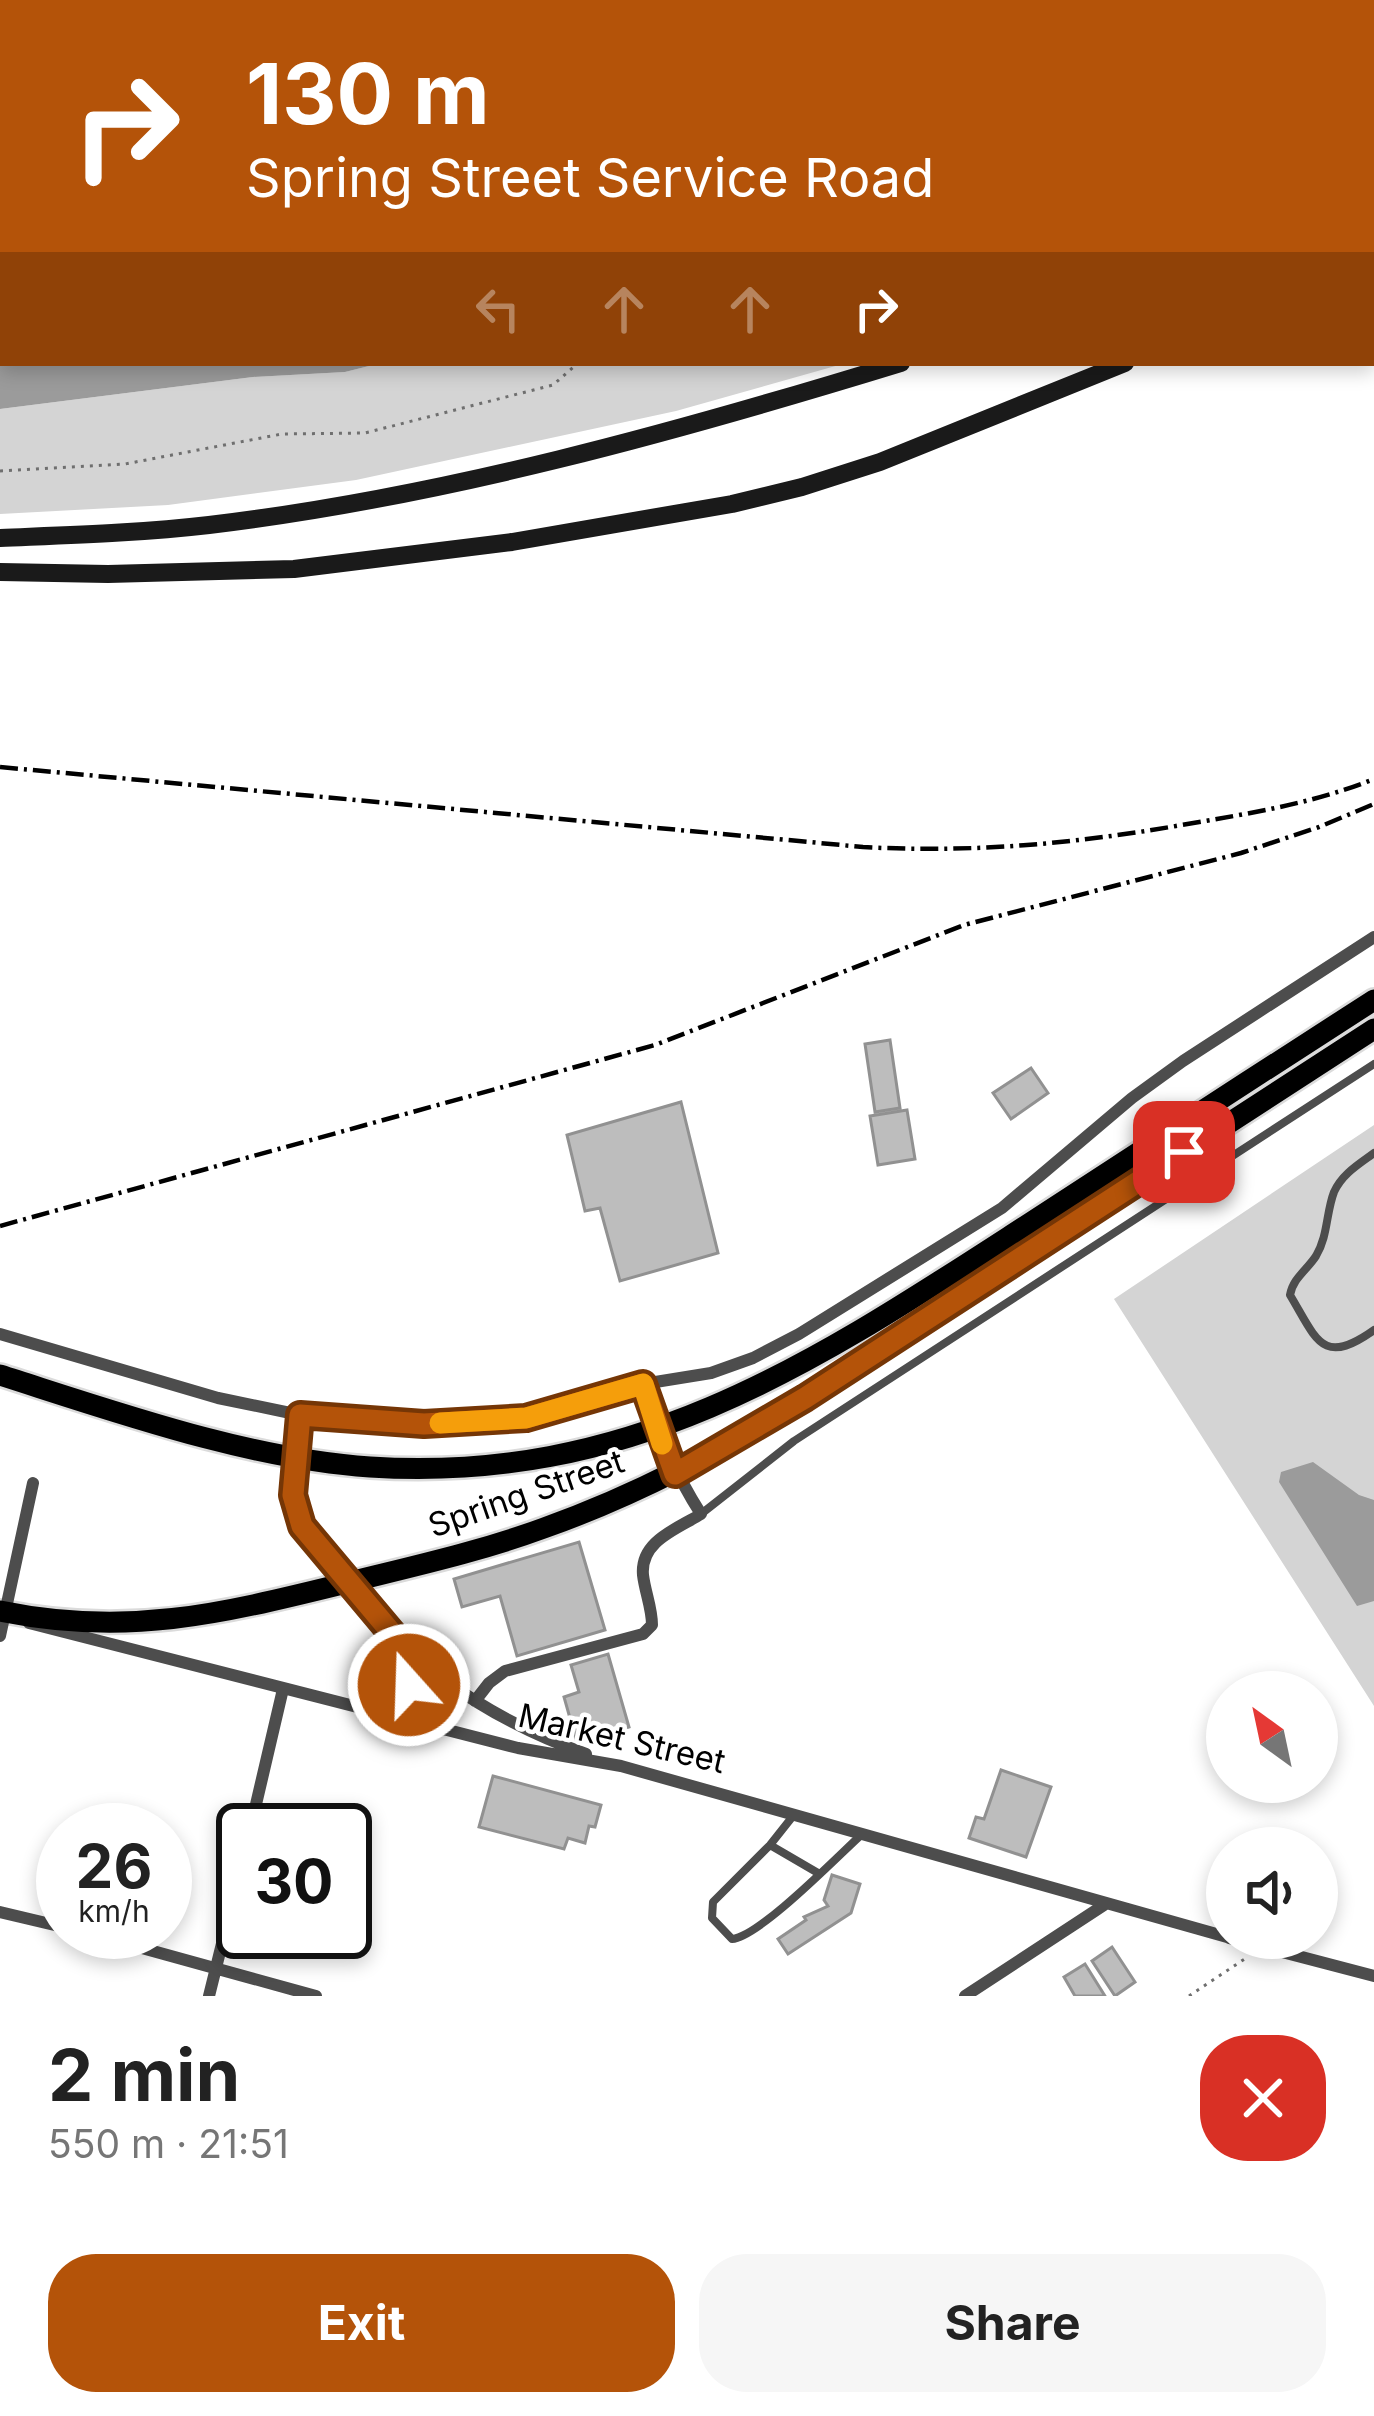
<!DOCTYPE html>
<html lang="en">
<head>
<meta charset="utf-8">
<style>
  :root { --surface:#fff; --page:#f6f6f6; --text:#222; --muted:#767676; --accent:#b45309 }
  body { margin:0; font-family:Inter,sans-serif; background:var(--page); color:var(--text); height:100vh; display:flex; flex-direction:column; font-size:45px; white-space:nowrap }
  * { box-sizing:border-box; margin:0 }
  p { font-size:39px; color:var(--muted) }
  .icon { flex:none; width:66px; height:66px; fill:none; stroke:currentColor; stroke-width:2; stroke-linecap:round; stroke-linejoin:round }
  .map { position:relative; height:1996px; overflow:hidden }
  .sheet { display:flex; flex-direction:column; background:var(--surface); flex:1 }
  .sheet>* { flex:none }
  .top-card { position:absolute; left:0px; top:0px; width:1374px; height:366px; box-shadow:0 6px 18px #0003; background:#b45309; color:#fff; overflow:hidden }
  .needle { width:78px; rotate:327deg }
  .tools { position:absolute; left:1206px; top:1671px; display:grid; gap:24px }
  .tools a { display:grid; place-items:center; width:132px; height:132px; border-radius:50%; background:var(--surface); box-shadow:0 6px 18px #0003; font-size:60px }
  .speed { position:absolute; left:36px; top:1803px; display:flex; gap:24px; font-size:60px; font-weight:700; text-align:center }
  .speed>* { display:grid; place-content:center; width:156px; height:156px; border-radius:50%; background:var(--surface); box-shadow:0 6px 18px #0003; line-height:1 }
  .speed small { font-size:30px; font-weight:400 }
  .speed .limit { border:6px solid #111; border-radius:18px; background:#fff; color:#111 }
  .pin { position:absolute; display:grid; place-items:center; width:102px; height:102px; color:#fff; margin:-51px; border-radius:24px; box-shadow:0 6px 18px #0006 }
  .me { position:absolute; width:132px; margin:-66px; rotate:340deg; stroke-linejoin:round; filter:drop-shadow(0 0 9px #0008) }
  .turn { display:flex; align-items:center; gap:42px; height:252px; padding:0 48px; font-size:54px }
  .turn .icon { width:156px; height:156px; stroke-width:2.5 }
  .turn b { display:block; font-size:84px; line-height:102px }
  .lanes { display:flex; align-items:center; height:114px; padding:0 48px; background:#0003; justify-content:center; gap:60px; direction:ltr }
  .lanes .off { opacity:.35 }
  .round { display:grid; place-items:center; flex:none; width:126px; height:126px; border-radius:48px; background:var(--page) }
  .head { display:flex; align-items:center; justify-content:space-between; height:204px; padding:0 48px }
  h1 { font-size:72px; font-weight:700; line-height:90px }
  .action { display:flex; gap:24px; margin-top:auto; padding:24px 48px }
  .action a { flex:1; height:138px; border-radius:48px; background:var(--accent); color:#fff; font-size:48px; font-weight:700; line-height:138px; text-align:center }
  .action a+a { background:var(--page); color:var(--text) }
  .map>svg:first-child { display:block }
</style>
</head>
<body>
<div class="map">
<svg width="1374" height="1996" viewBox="0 0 1374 1996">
  <rect width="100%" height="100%" fill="#fff"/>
  <path fill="#d4d4d4" d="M381 363H846L676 411 356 480 168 505 0 514V409L253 377 345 372Z
    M1374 1125V1706L1114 1299Z"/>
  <path fill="#9b9b9b" d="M0 0H1326L3 3V363H381L345 372 253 377 0 409Z
    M1313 1462 1359 1495 1374 1500V1601L1357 1606 1279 1482 1281 1472Z"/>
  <path fill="#bdbdbd" stroke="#919191" stroke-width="3" d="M152 0H344V2L153 3Z
    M890 1040 900 1108 875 1112 865 1044Z
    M1031 1068 1048 1093 1011 1119 993 1093Z
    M681 1102 718 1253 620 1281 600 1208 585 1211 567 1135Z
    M907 1110 915 1159 878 1165 870 1116Z
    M579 1542 605 1630 517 1656 500 1596 462 1607 454 1579Z
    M608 1654 629 1727 577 1743 564 1697 579 1692 571 1665Z
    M1001 1770 1051 1787 1026 1857 969 1838 976 1817 984 1819Z
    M493 1776 601 1805 595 1827 589 1826 585 1843 568 1838 564 1849 479 1827Z
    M165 1857 179 1861 169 1900 165 1899Z
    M832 1875 860 1884 851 1913 788 1954 778 1939 806 1920 804 1917 828 1906 824 1900Z
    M1112 1947 1135 1982 1115 1996 1092 1961Z
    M1085 1964 1105 1996H1075L1064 1977Z"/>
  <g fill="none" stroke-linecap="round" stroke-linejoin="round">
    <defs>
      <path id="primary" d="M0 1375C116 1412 249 1459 370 1467 637 1484 818 1360 1030 1223 1145 1148 1259 1074 1374 1000
        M0 1611C127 1637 220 1614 342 1584 410 1567 479 1552 544 1528 637 1495 721 1450 805 1398L1374 1029"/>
    </defs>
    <use href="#primary" stroke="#dbdbdb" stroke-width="26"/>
    <path stroke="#6f6f6f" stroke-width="3" stroke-dasharray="3 6" stroke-linecap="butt" d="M1371 10 1374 8
      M0 471 125 464 282 434 365 433 553 385 578 363
      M1189 1996 1246 1958"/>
    <path stroke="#4d4d4d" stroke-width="8" d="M1374 1153C1359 1164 1342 1174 1334 1192 1326 1213 1328 1236 1316 1256 1307 1270 1293 1278 1290 1295 1317 1340 1322 1367 1374 1330
      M701 1514 794 1441 1374 1064
      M793 1816 770 1845 713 1902 712 1918 732 1939C759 1937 836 1858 860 1836
      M770 1845 818 1873"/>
    <path stroke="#4d4d4d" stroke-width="12" d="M0 1334 218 1398 300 1415 356 1421 424 1424 526 1418 577 1406 643 1384 711 1373 753 1358 799 1334 1002 1208 1132 1098 1183 1061 1374 937
      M300 1415C295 1466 285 1500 314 1545
      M29 1623 518 1748 621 1766 1227 1937
      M386 1629C442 1687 511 1727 586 1754
      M0 1636 33 1483
      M475 1701 489 1683 505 1671 643 1634 652 1625C652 1608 645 1592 643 1575 640 1541 677 1529 701 1514 674 1472 657 1432 643 1384
      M398 1717 410 1671 404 1650
      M250 1830 283 1689
      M0 1912 63 1927
      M84 1932 316 1996
      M1229 1938 1374 1976
      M209 1996 243 1859
      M965 1996 1104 1905"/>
    <path stroke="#1a1a1a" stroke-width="18" d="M1371 158 1374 156
      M1371 242 1374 241
      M0 538C70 535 140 533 209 525 443 497 676 432 901 363
      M0 572 108 574 294 569 512 542 732 504 802 487 880 462 1125 363"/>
    <use href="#primary" stroke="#000" stroke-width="21"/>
    <path stroke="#000" stroke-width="4.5" stroke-dasharray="18 6 3 6" stroke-linecap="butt" d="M0 767 863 847C970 853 1071 844 1176 826 1245 814 1309 805 1374 779
      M0 1226 655 1045 964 925 1241 853 1319 827 1374 804"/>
    <path stroke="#4d4d4d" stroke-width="12" d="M314 1545 386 1629"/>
  </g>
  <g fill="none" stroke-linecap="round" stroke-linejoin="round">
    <defs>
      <path id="route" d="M409 1685 408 1657 401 1644 302 1526 293 1495 300 1415 424 1424 526 1418 643 1384 675 1474 805 1398 1184 1152"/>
    </defs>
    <use href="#route" stroke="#753606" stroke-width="30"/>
    <use href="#route" stroke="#b45309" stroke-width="21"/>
    <path stroke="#f59e0b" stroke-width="21" d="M440 1423 526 1418 643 1384 662 1444"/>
  </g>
  <g text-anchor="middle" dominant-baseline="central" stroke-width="9" stroke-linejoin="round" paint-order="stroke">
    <g font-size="33" fill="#000" stroke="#fff">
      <text transform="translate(526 1493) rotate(-19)">Spring Street</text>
      <text transform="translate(622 1738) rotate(13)">Market Street</text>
    </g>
  </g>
</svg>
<div class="tools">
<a><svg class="needle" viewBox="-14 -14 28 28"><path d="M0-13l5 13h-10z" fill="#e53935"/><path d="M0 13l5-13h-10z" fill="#767676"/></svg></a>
<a><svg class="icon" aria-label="sound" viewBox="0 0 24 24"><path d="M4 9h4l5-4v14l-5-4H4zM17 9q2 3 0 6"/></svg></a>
</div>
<div class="speed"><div>26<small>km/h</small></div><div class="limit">30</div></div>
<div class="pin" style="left:1184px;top:1152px;background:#d93025"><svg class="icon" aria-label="arrive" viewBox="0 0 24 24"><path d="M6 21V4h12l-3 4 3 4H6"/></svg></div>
<svg class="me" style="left:409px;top:1685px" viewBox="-20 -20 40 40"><circle r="17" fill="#b45309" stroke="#fff" stroke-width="3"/><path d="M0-11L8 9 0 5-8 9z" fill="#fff"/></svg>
<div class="top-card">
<div class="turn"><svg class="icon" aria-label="right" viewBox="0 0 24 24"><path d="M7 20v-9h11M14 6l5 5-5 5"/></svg><div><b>130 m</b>Spring Street Service Road</div></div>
<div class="lanes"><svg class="icon off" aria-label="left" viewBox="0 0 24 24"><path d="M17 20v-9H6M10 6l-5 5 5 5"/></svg><svg class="icon off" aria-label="ahead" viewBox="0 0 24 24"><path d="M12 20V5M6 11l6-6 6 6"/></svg><svg class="icon off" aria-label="ahead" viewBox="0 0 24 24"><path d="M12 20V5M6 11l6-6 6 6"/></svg><svg class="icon" aria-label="right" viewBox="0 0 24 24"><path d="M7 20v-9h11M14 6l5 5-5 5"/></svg></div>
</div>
</div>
<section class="sheet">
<div class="head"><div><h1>2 min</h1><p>550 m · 21:51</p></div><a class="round" style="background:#d93025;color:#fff"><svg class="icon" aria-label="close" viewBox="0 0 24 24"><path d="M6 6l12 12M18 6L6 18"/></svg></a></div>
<div class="action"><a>Exit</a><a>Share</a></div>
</section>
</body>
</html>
